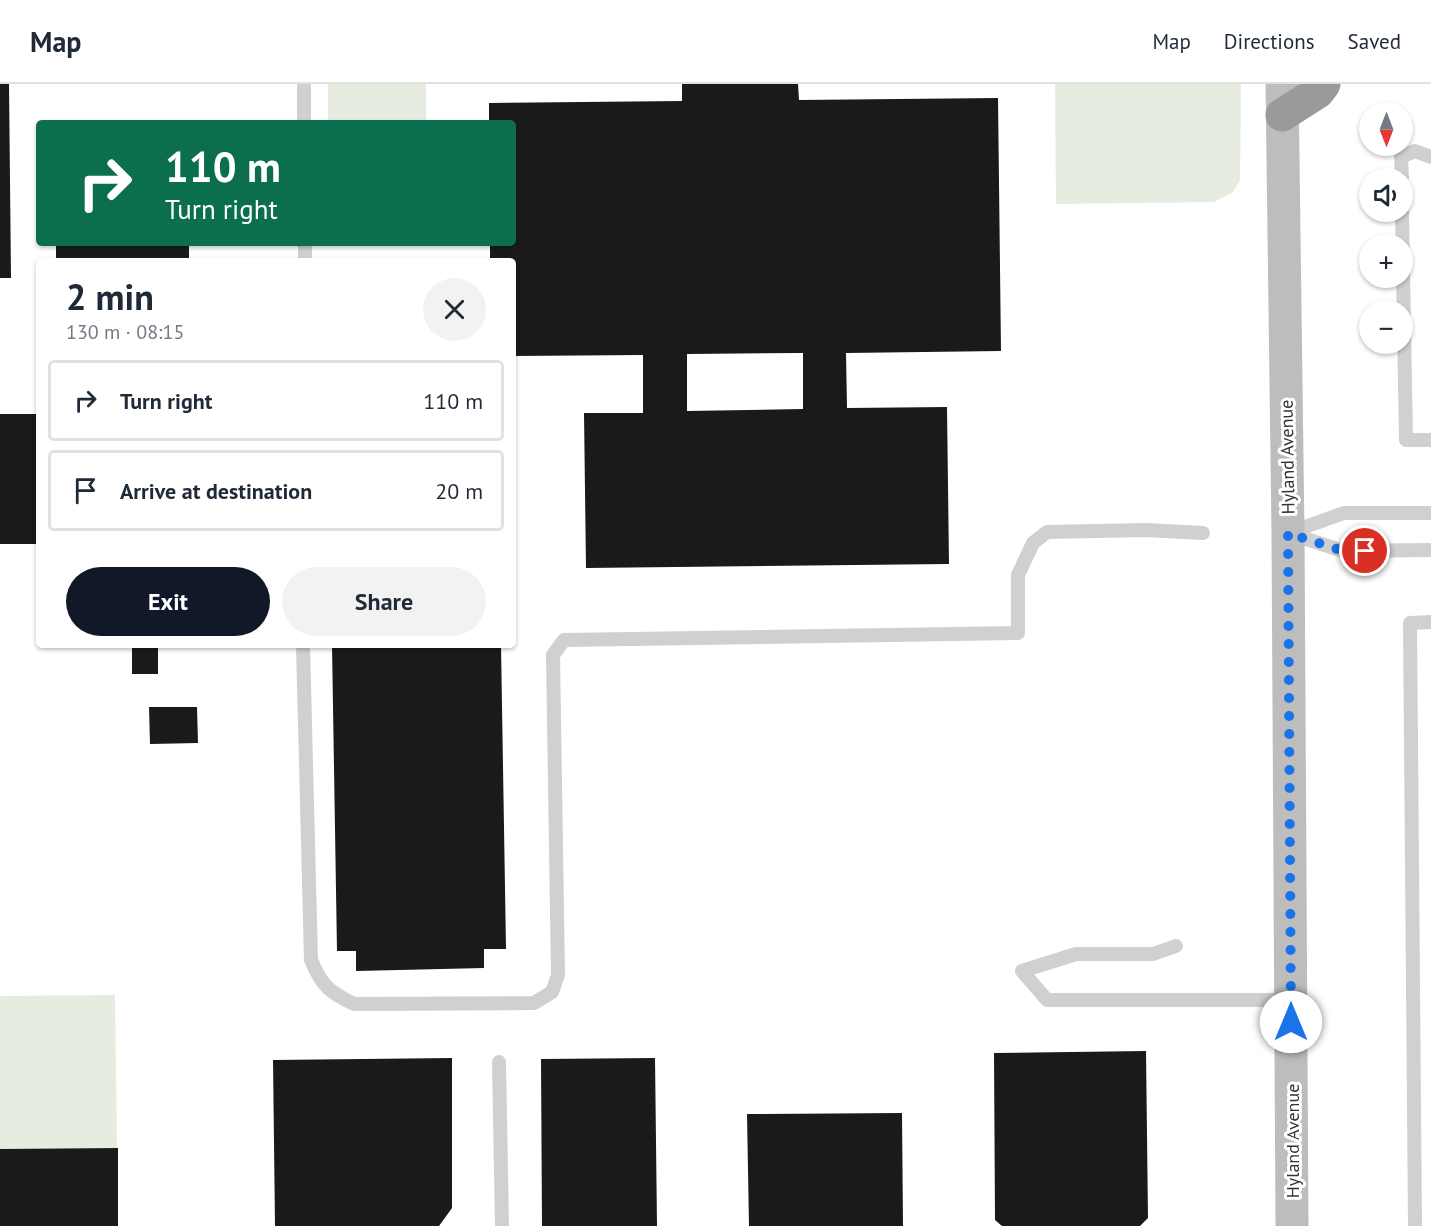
<!DOCTYPE html>
<html lang="en">
<head>
<meta charset="utf-8">
<style>
  :root { --surface:#fff; --page:#f2f2f3; --text:#1f2937; --muted:#747a83; --line:#e0e1e3; --accent:#111827 }
  body { margin:0; font-family:"PT Sans",sans-serif; background:var(--page); color:var(--text); height:100vh; display:flex; flex-direction:column; font-size:22px; white-space:nowrap }
  * { box-sizing:border-box; margin:0 }
  p { font-size:20px; color:var(--muted) }
  .icon { flex:none; width:33px; height:33px; fill:none; stroke:currentColor; stroke-width:2; stroke-linecap:round; stroke-linejoin:round }
  .map { position:relative; flex:1; overflow:hidden }
  .side { position:absolute; left:36px; top:174px; width:480px; height:390px; display:flex; flex-direction:column; background:var(--surface); border-radius:6px; box-shadow:0 2px 4px #0004 }
  .side>* { flex:none }
  .top-card { position:absolute; left:36px; top:36px; width:480px; height:126px; border-radius:6px; box-shadow:0 2px 4px #0004; background:#0b6e4f; color:#fff; overflow:hidden }
  .needle { width:39px; rotate:180deg }
  .buttons { position:absolute; left:1359px; top:18px; display:grid; gap:12px }
  .buttons a { display:grid; place-items:center; width:54px; height:54px; border-radius:50%; background:var(--surface); box-shadow:0 2px 4px #0004; font-size:30px }
  .pin { position:absolute; display:grid; place-items:center; width:51px; height:51px; color:#fff; margin:-26px; border:3px solid #fff; border-radius:50%; box-shadow:0 2px 6px #0007 }
  .me { position:absolute; width:66px; margin:-33px; rotate:0deg; stroke-linejoin:round; filter:drop-shadow(0 0 4px #0008) }
  .turn { display:flex; align-items:center; gap:21px; height:126px; padding:0 30px; font-size:27px }
  .turn .icon { width:78px; height:78px; stroke-width:2.5 }
  .turn b { display:block; font-size:42px; line-height:51px }
  .round { display:grid; place-items:center; flex:none; width:63px; height:63px; border-radius:32px; background:var(--page) }
  .head { display:flex; align-items:center; justify-content:space-between; height:102px; padding:0 30px }
  h1 { font-size:36px; font-weight:700; line-height:45px }
  .cta { display:flex; gap:12px; margin-top:auto; padding:12px 30px }
  .cta a { flex:1; height:69px; border-radius:36px; background:var(--accent); color:#fff; font-size:24px; font-weight:700; line-height:69px; text-align:center }
  .cta a+a { background:var(--page); color:var(--text) }
  ul { padding:0; list-style:none }
  li { display:flex; align-items:center; gap:18px; height:81px; margin:0 12px 9px; padding:0 18px; border:3px solid var(--line); border-radius:6px }
  li div { flex:1 }
  li b { display:block; font-size:22px }
  li em { font-style:normal }
  header { display:flex; align-items:center; gap:36px; box-sizing:border-box; height:84px; padding:0 30px; background:var(--surface); border-bottom:2px solid var(--line) }
  header strong { font-size:28px }
  nav { display:flex; gap:33px; margin-inline-start:auto; font-size:21px }
  .map>svg:first-child { display:block }
</style>
</head>
<body>
<header>
<strong>Map</strong>
<nav><a>Map</a><a>Directions</a><a>Saved</a></nav>
</header>
<div class="map">
<svg width="1431" height="1142" viewBox="0 0 1431 1142">
  <rect width="100%" height="100%" fill="#fff"/>
  <path fill="#e6ecdf" d="M328 0H426V39H328Z
    M1055 0H1241L1240 96 1233 108 1214 118 1056 120Z
    M115 911 117 1064 0 1065V912Z"/>
  <path fill="#1a1a1a" fill-rule="evenodd" d="M0 0H9L11 194H0Z
    M682 0H798L799 16 998 14 1001 267 846 269 847 324 947 323 949 480 586 484 584 329H643V271L513 272V177H490V159H513V39H489V19L682 17ZM803 269V325L687 327V270Z
    M56 159H189V177H56Z
    M0 330H39V460H0Z
    M132 561H158V590H132Z
    M332 561H501L506 865H484V884L356 887V867H337Z
    M149 623H197L198 659 150 660Z
    M1146 967 1148 1134 1140 1142H1002L995 1136 994 969Z
    M452 974V1124L439 1142H275L273 976Z
    M655 974 657 1142H542L541 975Z
    M902 1029 903 1142H749L747 1030Z
    M118 1064V1142H0V1065Z"/>
  <g fill="none" stroke-linecap="round" stroke-linejoin="round">
    <path stroke="#d0d0d0" stroke-width="14" d="M304 0V39
      M1402 94 1401 73 1415 67 1431 73
      M1402 128 1406 356H1431
      M305 159V177
      M1288 449 1344 429H1431
      M1288 449 1343 467 1431 466
      M303 561 311 876C322 902 329 908 354 920L534 919 552 908 558 891 553 571 564 556 1018 549V491L1033 459 1047 448 1146 446 1203 449
      M1176 862 1153 870H1076L1022 887 1047 916H1291
      M499 978 502 1142
      M1415 1142 1410 539 1431 538"/>
    <path stroke="#bdbdbd" stroke-width="33" d="M1282 0 1288 449 1292 1142"/>
    <path stroke="#9a9a9a" stroke-width="33" d="M1282 31 1318 8 1324 0"/>
  </g>
  <g fill="none" stroke-linecap="round" stroke-linejoin="round">
    <path stroke="#1a73e8" stroke-width="10" stroke-dasharray="0 18" d="M1291 938 1288 449 1343 467H1365"/>
  </g>
  <g text-anchor="middle" dominant-baseline="central" stroke-width="6" stroke-linejoin="round" paint-order="stroke">
    <g font-size="18" fill="#333" stroke="#fff">
      <text transform="translate(1287 373) rotate(-91)">Hyland Avenue</text>
      <text transform="translate(1292 1057) rotate(-90)">Hyland Avenue</text>
    </g>
  </g>
</svg>
<div class="buttons">
<a><svg class="needle" viewBox="-14 -14 28 28"><path d="M0-13l5 13h-10z" fill="#e53935"/><path d="M0 13l5-13h-10z" fill="#747a83"/></svg></a>
<a><svg class="icon" aria-label="sound" viewBox="0 0 24 24"><path d="M4 9h4l5-4v14l-5-4H4zM17 9q2 3 0 6"/></svg></a>
<a>+</a>
<a>−</a>
</div>
<div class="pin" style="left:1365px;top:467px;background:#d93025"><svg class="icon" aria-label="arrive" viewBox="0 0 24 24"><path d="M6 21V4h12l-3 4 3 4H6"/></svg></div>
<svg class="me" style="left:1291px;top:938px" viewBox="-20 -20 40 40"><circle r="19" fill="#fff"/><path d="M0-13L10 11 0 6-10 11z" fill="#1a73e8"/></svg>
<div class="top-card">
<div class="turn"><svg class="icon" aria-label="right" viewBox="0 0 24 24"><path d="M7 20v-9h11M14 6l5 5-5 5"/></svg><div><b>110 m</b>Turn right</div></div>
</div>
<section class="side">
<div class="head"><div><h1>2 min</h1><p>130 m · 08:15</p></div><a class="round"><svg class="icon" aria-label="close" viewBox="0 0 24 24"><path d="M6 6l12 12M18 6L6 18"/></svg></a></div>
<ul>
<li><svg class="icon" aria-label="right" viewBox="0 0 24 24"><path d="M7 20v-9h11M14 6l5 5-5 5"/></svg><div><b>Turn right</b></div><em>110 m</em></li>
<li><svg class="icon" aria-label="arrive" viewBox="0 0 24 24"><path d="M6 21V4h12l-3 4 3 4H6"/></svg><div><b>Arrive at destination</b></div><em>20 m</em></li>
</ul>
<div class="cta"><a>Exit</a><a>Share</a></div>
</section>
</div>
</body>
</html>
